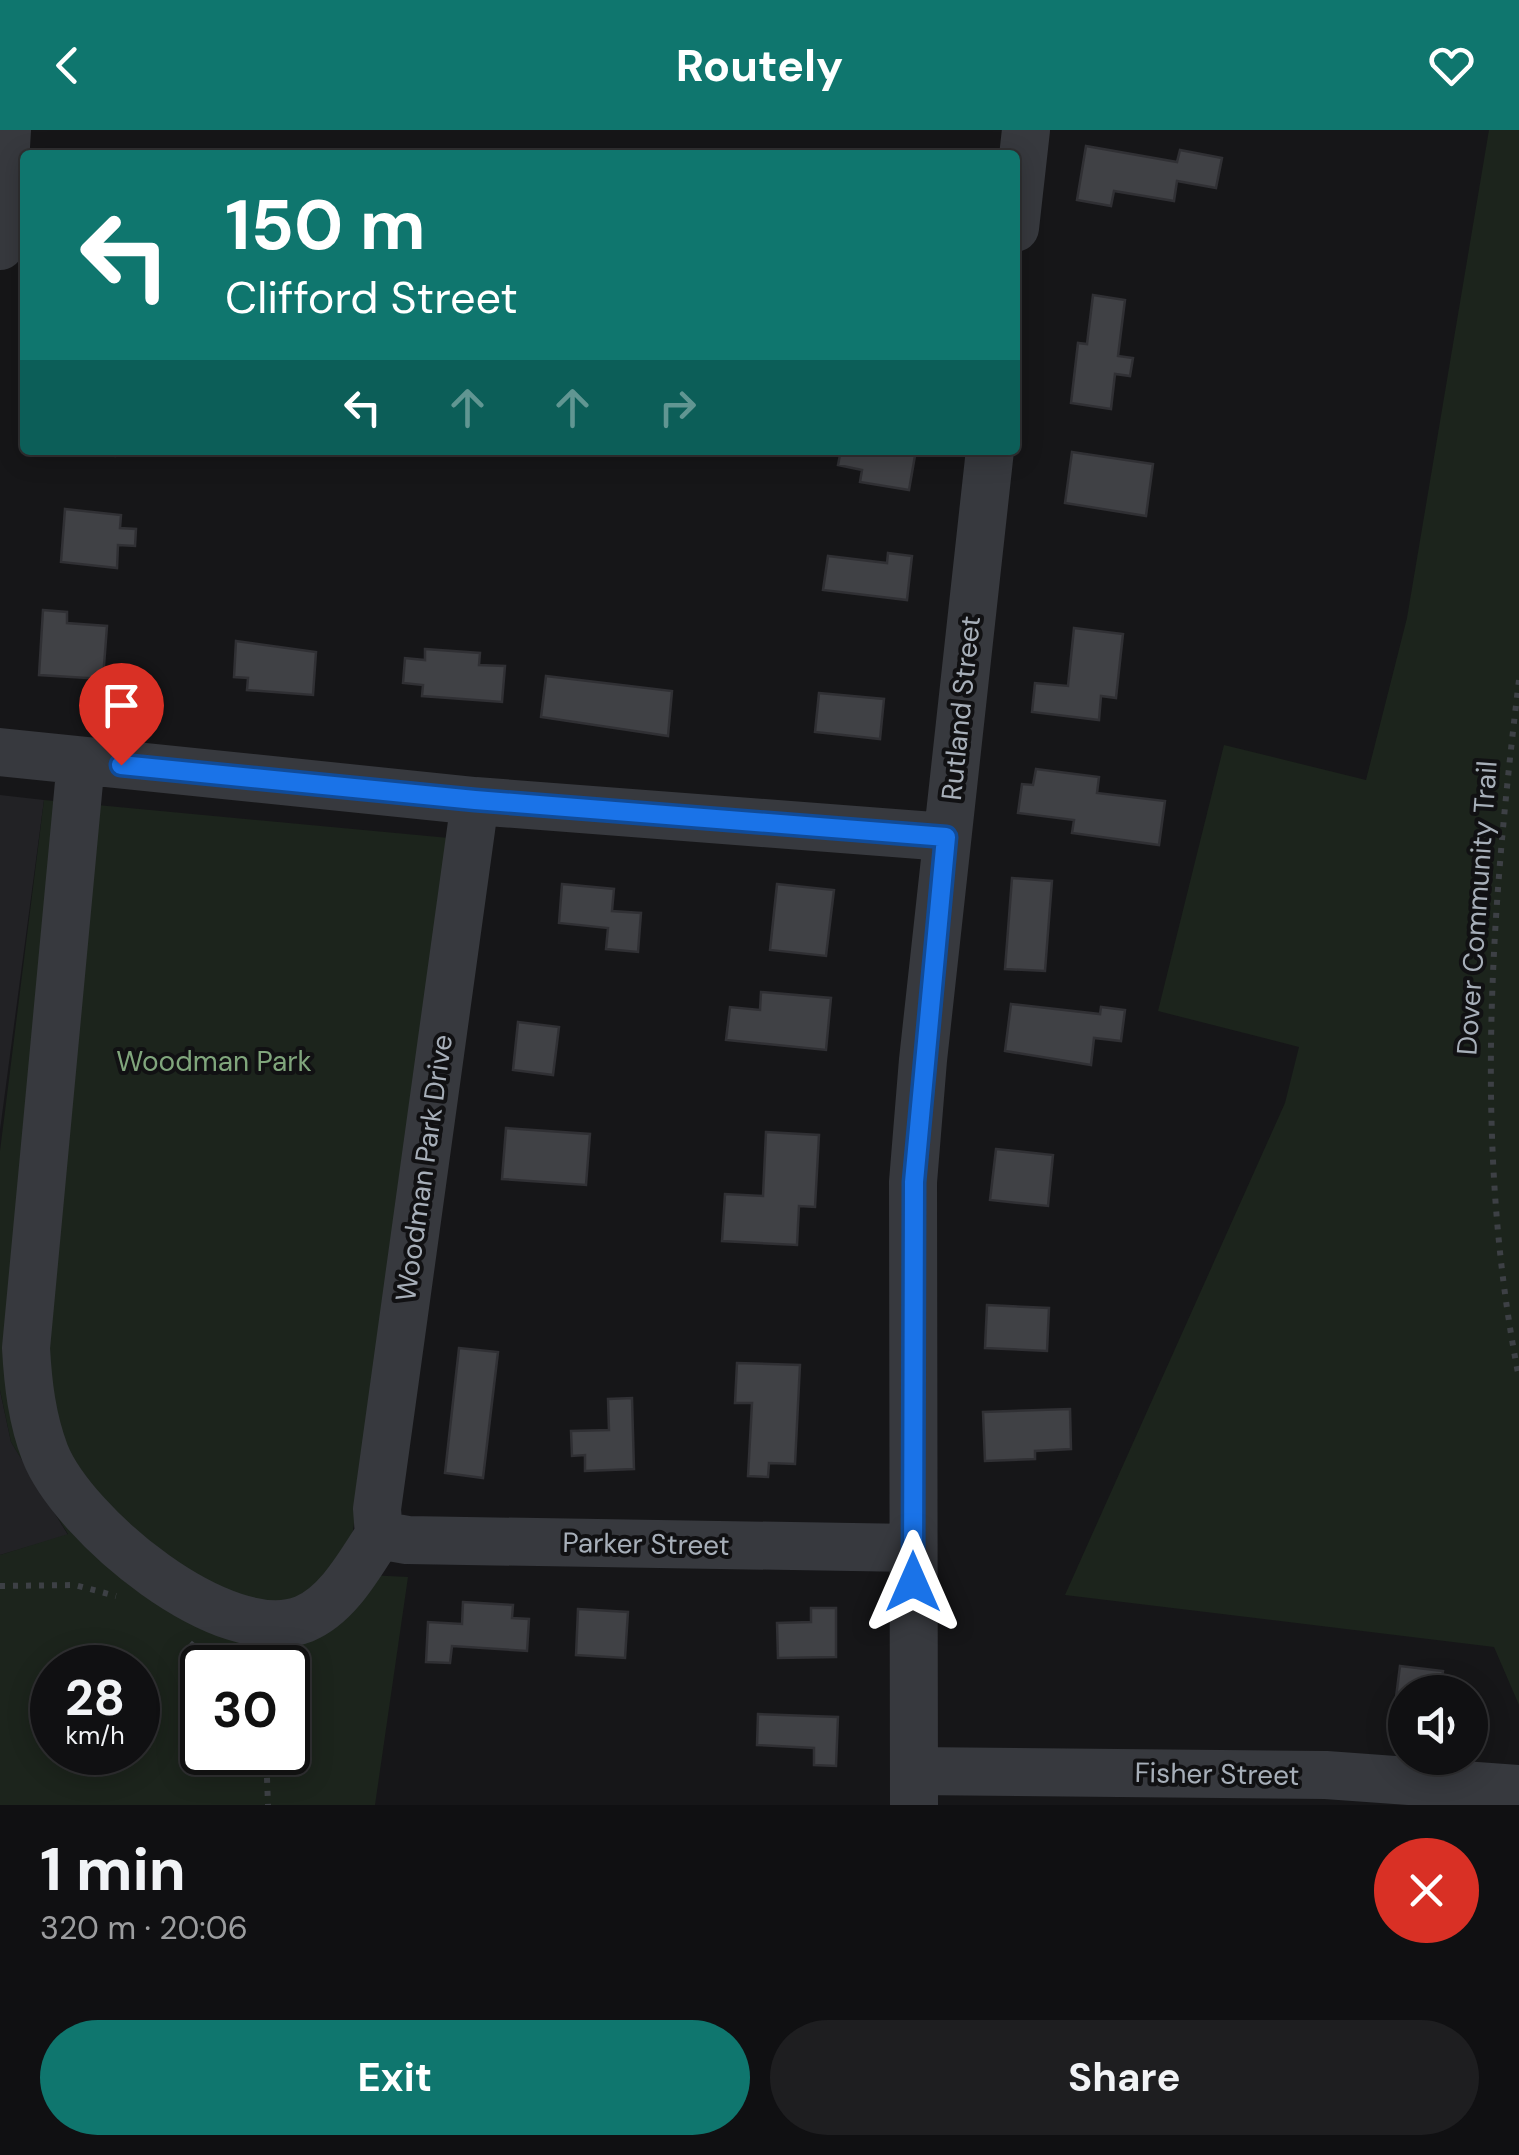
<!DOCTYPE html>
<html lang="en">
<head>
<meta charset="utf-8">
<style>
  :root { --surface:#101012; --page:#1e1e20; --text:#f1f3f6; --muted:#9c9d9f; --line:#303032; --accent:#0f766e }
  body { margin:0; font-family:"DM Sans",sans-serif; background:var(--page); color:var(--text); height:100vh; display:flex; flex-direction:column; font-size:38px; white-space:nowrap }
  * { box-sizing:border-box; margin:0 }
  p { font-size:32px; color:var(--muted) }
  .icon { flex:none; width:55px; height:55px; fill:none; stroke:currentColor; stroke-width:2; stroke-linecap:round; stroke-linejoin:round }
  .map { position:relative; height:1675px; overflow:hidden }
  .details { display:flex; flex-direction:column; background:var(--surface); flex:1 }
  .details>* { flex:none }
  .guide { position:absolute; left:20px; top:20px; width:1000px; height:305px; border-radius:10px; box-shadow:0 5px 25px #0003,0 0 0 2px var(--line); background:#0f766e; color:#fff; overflow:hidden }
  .buttons { position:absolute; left:1388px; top:1545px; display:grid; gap:20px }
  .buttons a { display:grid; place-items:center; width:100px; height:100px; border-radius:50%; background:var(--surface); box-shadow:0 5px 25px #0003,0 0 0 2px var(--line); font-size:50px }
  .speed { position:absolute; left:30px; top:1515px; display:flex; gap:20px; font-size:50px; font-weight:700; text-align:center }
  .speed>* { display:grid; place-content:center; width:130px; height:130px; border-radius:50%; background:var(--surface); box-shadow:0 5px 25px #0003,0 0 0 2px var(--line); line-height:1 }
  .speed small { font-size:25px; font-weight:400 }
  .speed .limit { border:5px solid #111; border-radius:15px; background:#fff; color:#111 }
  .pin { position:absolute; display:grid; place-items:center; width:85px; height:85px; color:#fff; margin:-102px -42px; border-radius:50% 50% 50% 0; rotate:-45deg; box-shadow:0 0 10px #0007 }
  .pin .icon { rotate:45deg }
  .me { position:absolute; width:110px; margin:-55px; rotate:0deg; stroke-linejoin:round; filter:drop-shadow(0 0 8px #0008) }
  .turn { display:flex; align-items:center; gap:35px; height:210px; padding:0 40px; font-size:45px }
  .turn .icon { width:130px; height:130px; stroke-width:2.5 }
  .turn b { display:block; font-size:70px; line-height:85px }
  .lanes { display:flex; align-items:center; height:95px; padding:0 40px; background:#0003; justify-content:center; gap:50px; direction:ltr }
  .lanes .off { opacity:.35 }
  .round { display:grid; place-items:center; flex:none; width:105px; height:105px; border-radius:52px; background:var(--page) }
  .overview { display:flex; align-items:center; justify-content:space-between; height:170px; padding:0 40px }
  h1 { font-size:60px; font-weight:700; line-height:75px }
  .button { display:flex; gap:20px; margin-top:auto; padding:20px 40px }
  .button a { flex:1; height:115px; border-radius:60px; background:var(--accent); color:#fff; font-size:40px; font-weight:700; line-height:115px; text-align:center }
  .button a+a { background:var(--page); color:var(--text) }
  header { display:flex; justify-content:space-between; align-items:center; height:130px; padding:0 40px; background:var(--accent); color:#fff; font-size:45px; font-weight:700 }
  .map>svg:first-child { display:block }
</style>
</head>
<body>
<header><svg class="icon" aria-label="back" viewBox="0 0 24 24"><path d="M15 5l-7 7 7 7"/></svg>Routely<svg class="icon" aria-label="heart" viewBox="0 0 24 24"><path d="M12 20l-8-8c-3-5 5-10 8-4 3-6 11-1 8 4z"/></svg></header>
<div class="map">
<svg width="1519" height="1675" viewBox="0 0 1519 1675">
  <rect width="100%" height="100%" fill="#161618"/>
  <path fill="#222225" d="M0 665 44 670 0 1000Z
    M0 1261 11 1312 68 1405 0 1425Z"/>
  <path fill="#1c241c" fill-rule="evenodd" d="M1489 0H1519V1575L1494 1517 1065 1465 1285 973 1299 917 1158 881 1224 615 1366 650 1407 488Z
    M44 670 449 708 347 1444 408 1447 375 1675H0V1425L68 1404 11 1312 0 1260V1021ZM52 1538H138V1622H52ZM202 1538H288V1622H202Z"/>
  <path fill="#404145" stroke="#303034" stroke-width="2.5" d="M1086 16 1177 32 1180 20 1222 28 1216 58 1177 51 1174 71 1114 61 1111 76 1077 70Z
    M1093 165 1125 170 1118 226 1133 228 1130 246 1115 244 1111 279 1071 273 1078 213 1087 214Z
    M52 320H116L115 326Z
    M841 320H916L909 360 860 352 862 340 838 335Z
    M1072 322 1153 334 1146 386 1065 373Z
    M65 379 121 385 120 398 136 399 135 416 118 415 117 438 61 432Z
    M888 423 912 426 907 470 823 460 828 426 887 433Z
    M43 480 67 482V493L107 496 103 549 39 545Z
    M1074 498 1123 504 1116 568 1101 566 1099 590 1032 582 1035 553 1068 556Z
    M236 511 316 522 313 565 247 560 248 548 234 547Z
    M425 519 480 523 479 535 505 536 502 572 422 566 423 555 403 553 405 528 425 530Z
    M546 546 672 561 668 606 541 587Z
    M819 563 884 569 880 609 815 602Z
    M1036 639 1099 647 1097 663 1165 671 1159 715 1072 703 1074 690 1018 683 1022 654 1033 655Z
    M1012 748 1052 751 1045 841 1005 839Z
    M562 754 614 759 612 781 641 783 638 822 606 819 608 798 559 793Z
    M777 754 834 760 826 826 770 820Z
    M761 862 831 868 826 920 726 910 730 877 760 880Z
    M1011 874 1100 884 1101 877 1125 880 1121 911 1094 908 1091 935 1005 921Z
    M518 892 559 897 553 945 513 940Z
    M506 998 590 1004 586 1055 502 1049Z
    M766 1002 819 1005 815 1077 799 1076 797 1115 722 1111 725 1064 763 1066Z
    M996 1019 1053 1025 1048 1076 990 1070Z
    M987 1175 1049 1178 1047 1221 985 1218Z
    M459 1218 498 1222 483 1348 445 1343Z
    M737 1233 800 1235 795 1334 769 1333 768 1347 748 1346 752 1273H735Z
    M632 1268 634 1339 585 1341V1325L572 1326 571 1301 609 1300 608 1269Z
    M1070 1279 1071 1319 1035 1321V1329L985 1331 983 1282Z
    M463 1472 513 1475 512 1488 529 1489 527 1521 452 1516 450 1533 426 1532 428 1492 462 1494Z
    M811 1478H836V1527L778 1528 777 1493 811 1492Z
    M578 1479 628 1482 625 1528 576 1525Z
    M1400 1536 1443 1541 1440 1562H1405V1609L1391 1607Z
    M758 1584 838 1587 836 1636 814 1635V1618L757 1615Z"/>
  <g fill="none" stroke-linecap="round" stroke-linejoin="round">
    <path stroke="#3d4045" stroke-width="6" stroke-dasharray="5 8" stroke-linecap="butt" d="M1519 550C1491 782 1473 1016 1519 1248
      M0 1456 75 1455 116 1466
      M190 1513 219 1538
      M266 1622 268 1675"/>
    <path stroke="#37393e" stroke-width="48" d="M1015 98 1026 0
      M0 116 7 0
      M0 622 475 671 946 707
      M81 631 26 1218C28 1254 32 1289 45 1323 73 1394 224 1521 304 1489 338 1475 360 1434 379 1405
      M379 1405 377 1379 475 671
      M379 1405 407 1410 913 1418
      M914 1641 1326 1645 1519 1659
      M914 1675 913 1052 923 930 990 320"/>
  </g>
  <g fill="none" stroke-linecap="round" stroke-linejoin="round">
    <defs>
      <path id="route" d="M121 635 475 670 946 707 914 1052 913 1452"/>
    </defs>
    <use href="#route" stroke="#114b97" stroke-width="25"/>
    <use href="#route" stroke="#1a73e8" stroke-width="18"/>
  </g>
  <g text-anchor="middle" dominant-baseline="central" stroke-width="8" stroke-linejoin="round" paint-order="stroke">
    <g font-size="28" fill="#a7afb9" stroke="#111113">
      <text transform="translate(961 578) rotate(-84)">Rutland Street</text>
      <text transform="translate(1477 778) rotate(-86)">Dover Community Trail</text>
      <text transform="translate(424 1038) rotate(-82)">Woodman Park Drive</text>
      <text transform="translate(646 1414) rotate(1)">Parker Street</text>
      <text transform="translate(1217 1644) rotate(1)">Fisher Street</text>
    </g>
    <g font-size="28" fill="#80a67c" stroke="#111113">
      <text x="214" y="931">Woodman Park</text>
    </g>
  </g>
</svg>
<div class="buttons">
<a><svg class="icon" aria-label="sound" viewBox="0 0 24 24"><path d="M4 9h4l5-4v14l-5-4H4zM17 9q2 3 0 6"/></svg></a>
</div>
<div class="speed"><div>28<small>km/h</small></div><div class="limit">30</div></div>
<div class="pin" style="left:121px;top:635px;background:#d93025"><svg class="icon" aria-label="arrive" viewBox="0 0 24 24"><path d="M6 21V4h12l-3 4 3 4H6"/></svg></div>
<svg class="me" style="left:913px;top:1452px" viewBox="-20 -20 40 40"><path d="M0-17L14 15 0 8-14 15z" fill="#1a73e8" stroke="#fff" stroke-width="4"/></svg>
<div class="guide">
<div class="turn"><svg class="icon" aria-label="left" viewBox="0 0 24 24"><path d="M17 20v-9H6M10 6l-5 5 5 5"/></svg><div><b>150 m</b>Clifford Street</div></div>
<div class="lanes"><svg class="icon" aria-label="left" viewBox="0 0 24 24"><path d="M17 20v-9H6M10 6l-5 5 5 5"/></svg><svg class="icon off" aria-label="ahead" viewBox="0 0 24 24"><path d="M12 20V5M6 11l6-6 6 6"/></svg><svg class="icon off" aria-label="ahead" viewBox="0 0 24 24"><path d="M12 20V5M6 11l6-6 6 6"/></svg><svg class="icon off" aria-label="right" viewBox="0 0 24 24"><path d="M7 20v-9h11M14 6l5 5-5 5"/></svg></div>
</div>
</div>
<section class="details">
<div class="overview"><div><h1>1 min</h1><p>320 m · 20:06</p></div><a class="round" style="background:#d93025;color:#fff"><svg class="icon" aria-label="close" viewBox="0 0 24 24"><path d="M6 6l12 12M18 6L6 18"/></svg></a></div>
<div class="button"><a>Exit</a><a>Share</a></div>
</section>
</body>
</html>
